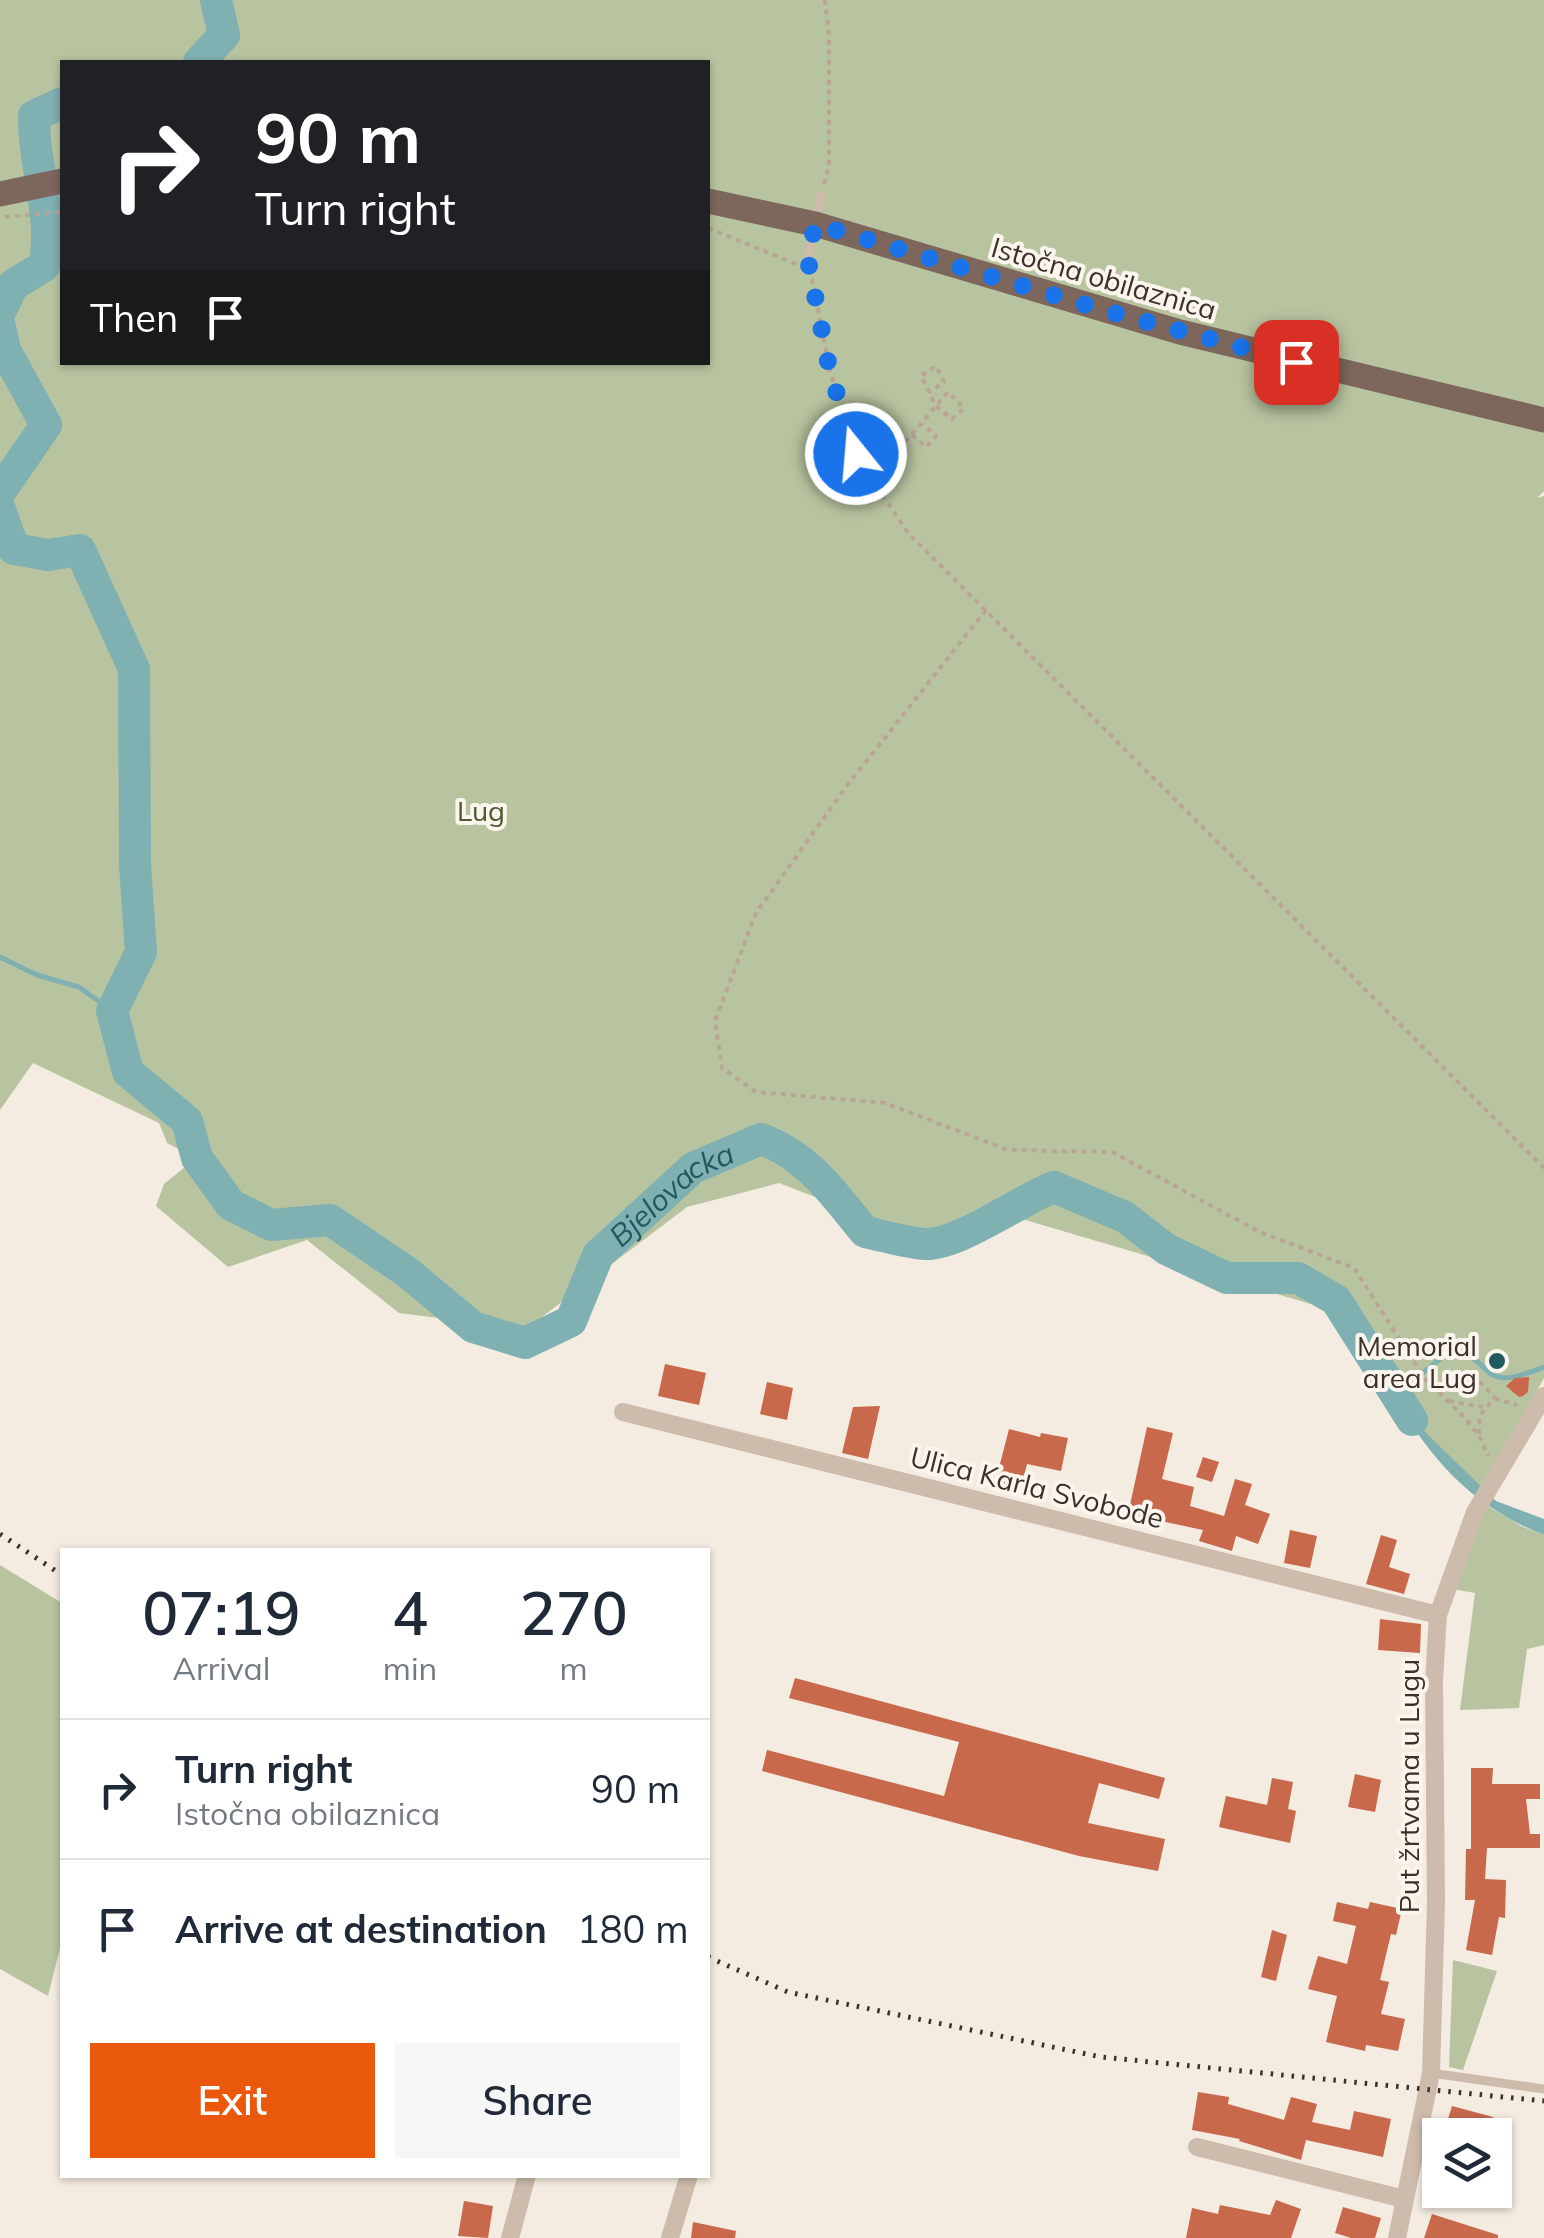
<!DOCTYPE html>
<html lang="en">
<head>
<meta charset="utf-8">
<style>
  :root { --surface:#fff; --page:#f6f6f7; --text:#1f2937; --muted:#747a83; --line:#e0e1e3; --accent:#ea580c }
  body { margin:0; font-family:Mulish,sans-serif; background:var(--page); color:var(--text); height:100vh; display:flex; flex-direction:column; font-size:38px; white-space:nowrap }
  * { box-sizing:border-box; margin:0 }
  p { font-size:32px; color:var(--muted) }
  .icon { flex:none; width:55px; height:55px; fill:none; stroke:currentColor; stroke-width:2; stroke-linecap:round; stroke-linejoin:round }
  .map { position:relative; flex:1; overflow:hidden }
  .details { position:absolute; left:60px; top:1548px; width:650px; height:630px; display:flex; flex-direction:column; background:var(--surface); border-radius:0px; box-shadow:0 2px 8px #0004 }
  .details>* { flex:none }
  .guide { position:absolute; left:60px; top:60px; width:650px; height:305px; border-radius:0px; box-shadow:0 2px 8px #0004; background:#202124; color:#fff; overflow:hidden }
  .controls { position:absolute; left:1422px; top:2118px; display:grid; gap:20px }
  .controls a { display:grid; place-items:center; width:90px; height:90px; border-radius:0px; background:var(--surface); box-shadow:0 2px 8px #0004; font-size:50px }
  .pin { position:absolute; display:grid; place-items:center; width:85px; height:85px; color:#fff; margin:-42px; border-radius:20px; box-shadow:0 5px 15px #0006 }
  .me { position:absolute; width:110px; margin:-55px; rotate:343deg; stroke-linejoin:round; filter:drop-shadow(0 0 8px #0008) }
  .turn { display:flex; align-items:center; gap:35px; height:210px; padding:0 30px; font-size:45px }
  .turn .icon { width:130px; height:130px; stroke-width:2.5 }
  .turn b { display:block; font-size:70px; line-height:85px }
  .then { display:flex; align-items:center; height:95px; padding:0 30px; background:#0003; gap:20px; font-size:38px }
  .eta { display:flex; justify-content:space-evenly; align-items:center; height:170px; text-align:center }
  .eta b { font-size:60px; font-weight:600; line-height:70px }
  .action { display:flex; gap:20px; margin-top:auto; padding:20px 30px }
  .action a { flex:1; height:115px; border-radius:0px; background:var(--accent); color:#fff; font-size:40px; font-weight:600; line-height:115px; text-align:center }
  .action a+a { background:var(--page); color:var(--text) }
  ul { padding:0; list-style:none }
  li { display:flex; align-items:center; gap:30px; height:140px; padding:0 30px; border-top:2px solid var(--line) }
  li div { flex:1 }
  li b { display:block; font-size:38px }
  li em { font-style:normal }
  .map>svg:first-child { display:block }
</style>
</head>
<body>
<div class="map">
<svg width="1544" height="2238" viewBox="0 0 1544 2238">
  <rect width="100%" height="100%" fill="#f4ebe1"/>
  <path fill="#b8c4a0" fill-rule="evenodd" d="M0 0H1544V491L1537 498 1544 496V1378L1507 1447 1478 1490 1444 1458 1331 1310 981 1207 926 1240 779 1183 687 1207 526 1329 399 1313 307 1240 228 1267 156 1206 164 1184 196 1158 167 1143 159 1123 33 1063 0 1110ZM62 62H708V362H62Z
    M1486 1505 1521 1526 1544 1535V1645L1527 1649 1519 1708 1460 1710 1475 1593 1453 1589Z
    M0 1565 62 1603V1940L48 1996 0 1969Z
    M1453 1960 1497 1971 1463 2070 1449 2067Z"/>
  <path fill="#7fb0b2" d="M1389 1384 1423 1430 1496 1501 1544 1519V1535C1470 1506 1424 1454 1389 1384Z"/>
  <g fill="none" stroke-linecap="round" stroke-linejoin="round">
    <path stroke="#7fb0b2" stroke-width="5" d="M0 957 37 975 79 987 112 1011
      M1399 1400 1413 1381 1451 1350C1499 1358 1473 1396 1544 1367"/>
    <g stroke="#7fb0b2" stroke-width="32">
      <path d="M199 62 224 35 216 0"/>
      <path d="M0 312 13 285 44 266C55 218 33 166 34 116L62 103"/>
      <path d="M0 327 5 350 46 425 0 492"/>
      <path id="s1" d="M0 510 14 549 48 555 80 550 134 669 135 865 141 952 112 1011 128 1072 187 1121 197 1158 231 1205 271 1225 330 1220 407 1272 473 1327 525 1343 571 1321 598 1255 693 1168 761 1139C808 1156 834 1194 865 1232 885 1236 906 1243 926 1244 958 1245 1022 1199 1054 1187L1125 1217 1166 1249 1227 1278H1298L1336 1300 1412 1420"/>
    </g>
  </g>
  <path fill="#c8694b" d="M665 1364 706 1373 699 1405 658 1396Z
    M1529 1377 1528 1392 1523 1396 1519 1397 1506 1386 1515 1378Z
    M767 1382 793 1388 787 1420 760 1414Z
    M880 1406 868 1459 842 1453 853 1407Z
    M1147 1427 1173 1433 1162 1479 1194 1487 1190 1506 1224 1516 1235 1479 1252 1484 1245 1505 1270 1514 1258 1544 1236 1536 1232 1551 1199 1541 1203 1530 1128 1514Z
    M1009 1429 1040 1437 1041 1433 1068 1438 1061 1471 1027 1464 1020 1493 994 1487Z
    M1203 1457 1219 1462 1212 1482 1196 1477Z
    M1290 1530 1317 1536 1310 1568 1284 1563Z
    M1381 1535 1397 1540 1389 1567 1410 1574 1404 1594 1366 1584Z
    M1380 1619 1421 1624 1420 1653 1378 1650Z
    M795 1678 1165 1778 1159 1799 1099 1783 1088 1823 1165 1839 1158 1871 1079 1856 762 1771 767 1750 944 1796 959 1742 789 1698Z
    M1471 1768H1493L1492 1784H1540V1799H1526L1530 1834H1540V1848H1487L1485 1879 1506 1880 1505 1918 1499 1917 1492 1955 1466 1950 1475 1900H1465L1466 1849H1471Z
    M1355 1774 1381 1780 1375 1812 1348 1807Z
    M1272 1778 1293 1782 1288 1809 1296 1811 1290 1843 1219 1827 1226 1796 1267 1805Z
    M1337 1902 1368 1909 1370 1902 1402 1909 1396 1935 1391 1934 1380 1980 1389 1982 1381 2014 1405 2019 1398 2051 1366 2045 1365 2051 1326 2042 1337 1996 1308 1989 1318 1956 1347 1964 1356 1926 1333 1921Z
    M1272 1930 1287 1935 1276 1981 1261 1977Z
    M1198 2092 1229 2097 1228 2104 1284 2120 1291 2097 1317 2104 1312 2122 1350 2130 1354 2111 1391 2119 1383 2157 1306 2140 1301 2160 1239 2141 1240 2139 1192 2130Z
    M1452 2106 1493 2117 1488 2135H1443Z
    M1276 2200 1301 2209 1291 2238H1186L1192 2208 1218 2214 1220 2205 1270 2215Z
    M464 2201 493 2206 488 2238 458 2236Z
    M1343 2207 1381 2218 1375 2238H1351L1335 2233Z
    M1432 2214 1498 2235V2238H1424Z
    M693 2222 736 2231 735 2238H691Z"/>
  <g fill="none" stroke-linecap="round" stroke-linejoin="round">
    <path stroke="#b9a596" stroke-width="4" stroke-dasharray="5 5" stroke-linecap="butt" d="M824 184 829 166V35L825 0
      M5 217 62 212
      M708 228 796 264
      M810 269 830 371 855 453 908 533 1544 1168
      M912 435 926 447 936 436 923 424
      M873 480C898 451 923 421 948 392L964 408 952 419 936 406 921 376 936 366 944 382 929 392
      M986 610 846 787 756 913 715 1021 722 1068 756 1092 885 1103 1008 1150 1112 1152 1260 1232 1354 1268 1425 1379 1465 1418 1479 1436 1488 1456
      M1462 1374 1474 1376 1496 1399
      M1449 1401 1483 1407
      M1479 1434C1478 1416 1481 1409 1496 1399L1517 1405"/>
    <path stroke="#cdbbac" stroke-width="9" d="M808 259 821 195
      M1431 2073 1544 2089"/>
    <path stroke="#cdbbac" stroke-width="18" d="M623 1412 1438 1615
      M1197 2147 1404 2199
      M510 2238 527 2175
      M670 2238 689 2175
      M1397 2238 1431 2073 1436 1903 1434 1681 1438 1615 1475 1512 1544 1396"/>
    <path stroke="#7d675c" stroke-width="25" d="M0 194 62 181
      M708 201 815 224 1180 332 1544 420"/>
    <path stroke="#3b302b" stroke-width="5" stroke-dasharray="2.5 8" stroke-linecap="butt" d="M0 1534 62 1575
      M708 1957 788 1992 1101 2057 1544 2101"/>
  </g>
  <g fill="none" stroke-linecap="round" stroke-linejoin="round">
    <path stroke="#1a73e8" stroke-width="18" stroke-dasharray="0 32.4" d="M856 454 830 372 810 270 808 260 815 224 1107 311 1296 362"/>
  </g>
  <circle fill="#1f5a5e" stroke="#fbf5ee" stroke-width="4" cx="1497" cy="1361" r="10"/>
  <g text-anchor="middle" dominant-baseline="central" stroke-width="8" stroke-linejoin="round" paint-order="stroke">
    <g font-size="28" fill="#3b302b" stroke="#fbf5ee">
      <text transform="translate(1104 278) rotate(16)">Istočna obilaznica</text>
      <text transform="translate(1037 1487) rotate(14)">Ulica Karla Svobode</text>
      <text transform="translate(1408 1786) rotate(-90)">Put žrtvama u Lugu</text>
    </g>
    <g font-size="28" fill="#4a5a2e" stroke="#fbf5ee">
      <text x="481" y="810">Lug</text>
    </g>
    <g font-size="28" fill="#3b302b" stroke="#fbf5ee" text-anchor="end">
      <text x="1477" y="1345">Memorial<tspan x="1477" dy="32">area Lug</tspan></text>
    </g>
    <g font-size="30" font-style="italic" fill="#1f5a5e" stroke="#fbf5ee">
      <text stroke="none"><textPath href="#s1" startOffset="1380">Bjelovacka</textPath></text>
    </g>
  </g>
</svg>
<div class="controls">
<a><svg class="icon" aria-label="layers" viewBox="0 0 24 24"><path d="M12 4l9 5-9 5-9-5zM3 14l9 5 9-5"/></svg></a>
</div>
<div class="pin" style="left:1296px;top:362px;background:#d93025"><svg class="icon" aria-label="arrive" viewBox="0 0 24 24"><path d="M6 21V4h12l-3 4 3 4H6"/></svg></div>
<svg class="me" style="left:856px;top:454px" viewBox="-20 -20 40 40"><circle r="17" fill="#1a73e8" stroke="#fff" stroke-width="3"/><path d="M0-11L8 9 0 5-8 9z" fill="#fff"/></svg>
<div class="guide">
<div class="turn"><svg class="icon" aria-label="right" viewBox="0 0 24 24"><path d="M7 20v-9h11M14 6l5 5-5 5"/></svg><div><b>90 m</b>Turn right</div></div>
<div class="then">Then<svg class="icon" aria-label="arrive" viewBox="0 0 24 24"><path d="M6 21V4h12l-3 4 3 4H6"/></svg></div>
</div>
<section class="details">
<div class="eta">
<div><b>07:19</b><p>Arrival</p></div>
<div><b>4</b><p>min</p></div>
<div><b>270</b><p>m</p></div>
</div>
<ul>
<li><svg class="icon" aria-label="right" viewBox="0 0 24 24"><path d="M7 20v-9h11M14 6l5 5-5 5"/></svg><div><b>Turn right</b><p>Istočna obilaznica</p></div><em>90 m</em></li>
<li><svg class="icon" aria-label="arrive" viewBox="0 0 24 24"><path d="M6 21V4h12l-3 4 3 4H6"/></svg><div><b>Arrive at destination</b></div><em>180 m</em></li>
</ul>
<div class="action"><a>Exit</a><a>Share</a></div>
</section>
</div>
</body>
</html>
